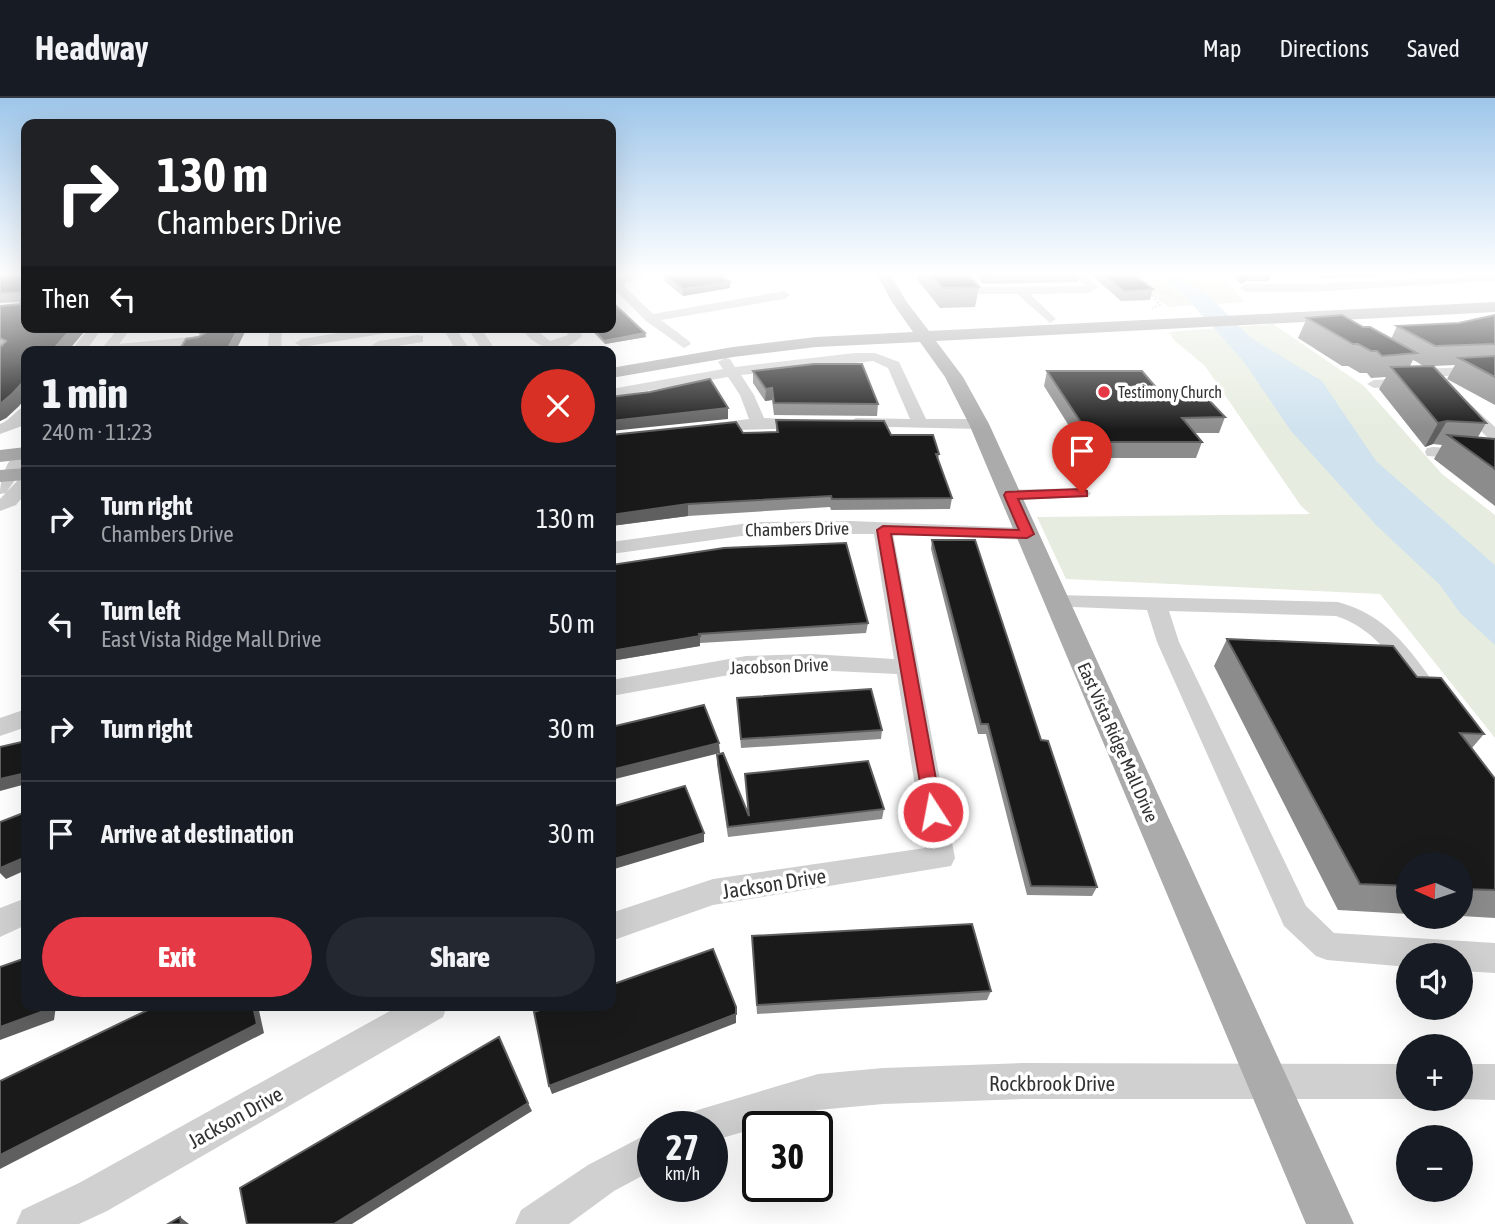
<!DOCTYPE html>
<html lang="en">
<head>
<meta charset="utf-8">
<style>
  :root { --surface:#171b24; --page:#242831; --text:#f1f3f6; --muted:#9ea1a6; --line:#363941; --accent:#e63946 }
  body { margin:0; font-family:"Asap Condensed",sans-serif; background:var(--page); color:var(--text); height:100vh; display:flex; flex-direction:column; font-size:26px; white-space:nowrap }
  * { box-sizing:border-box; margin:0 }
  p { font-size:23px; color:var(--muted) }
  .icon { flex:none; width:38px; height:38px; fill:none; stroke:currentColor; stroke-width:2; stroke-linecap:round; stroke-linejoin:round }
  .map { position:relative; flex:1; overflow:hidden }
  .drawer { position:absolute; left:21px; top:248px; width:595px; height:665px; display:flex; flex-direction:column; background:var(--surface); border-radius:14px; box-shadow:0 7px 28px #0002 }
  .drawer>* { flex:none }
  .hud { position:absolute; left:21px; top:21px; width:595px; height:214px; border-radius:14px; box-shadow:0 7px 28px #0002; background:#202124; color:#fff; overflow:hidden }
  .needle { width:46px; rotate:273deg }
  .controls { position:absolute; left:1396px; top:754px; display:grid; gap:14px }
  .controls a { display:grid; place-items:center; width:77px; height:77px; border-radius:50%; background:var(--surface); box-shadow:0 7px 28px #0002; font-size:35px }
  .speed { position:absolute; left:637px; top:1013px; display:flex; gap:14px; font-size:35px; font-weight:700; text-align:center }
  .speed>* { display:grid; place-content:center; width:91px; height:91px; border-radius:50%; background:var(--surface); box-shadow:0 7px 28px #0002; line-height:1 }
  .speed small { font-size:18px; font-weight:400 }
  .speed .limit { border:4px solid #111; border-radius:10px; background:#fff; color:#111 }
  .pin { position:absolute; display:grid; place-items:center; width:60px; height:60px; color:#fff; margin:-72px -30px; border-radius:50% 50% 50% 0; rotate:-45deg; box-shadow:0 0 7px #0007 }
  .pin .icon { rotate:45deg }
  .me { position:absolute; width:77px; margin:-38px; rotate:349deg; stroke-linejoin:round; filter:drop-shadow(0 0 5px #0008) }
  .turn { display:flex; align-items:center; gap:24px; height:147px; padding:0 21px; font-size:32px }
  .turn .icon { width:91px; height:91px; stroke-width:2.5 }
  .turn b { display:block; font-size:49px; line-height:60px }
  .then { display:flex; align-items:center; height:66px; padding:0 21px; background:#0003; gap:14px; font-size:26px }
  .round { display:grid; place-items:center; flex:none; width:74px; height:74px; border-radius:37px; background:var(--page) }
  .headline { display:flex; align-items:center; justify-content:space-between; height:119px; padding:0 21px }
  h1 { font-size:42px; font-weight:800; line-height:52px }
  .cta { display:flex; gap:14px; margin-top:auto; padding:14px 21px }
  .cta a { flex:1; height:80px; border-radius:42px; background:var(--accent); color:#fff; font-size:28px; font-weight:800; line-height:80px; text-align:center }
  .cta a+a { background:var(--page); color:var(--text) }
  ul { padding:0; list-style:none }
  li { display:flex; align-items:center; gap:21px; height:105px; padding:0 21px; border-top:2px solid var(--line) }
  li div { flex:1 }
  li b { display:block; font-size:26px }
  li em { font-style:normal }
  header { display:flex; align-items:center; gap:42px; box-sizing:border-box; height:98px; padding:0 35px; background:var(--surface); border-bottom:2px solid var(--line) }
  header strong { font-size:33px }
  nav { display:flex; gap:38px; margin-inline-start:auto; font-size:24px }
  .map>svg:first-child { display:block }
</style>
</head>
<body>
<header>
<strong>Headway</strong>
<nav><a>Map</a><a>Directions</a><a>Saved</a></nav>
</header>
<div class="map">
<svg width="1495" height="1126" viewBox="0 0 1495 1126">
  <rect width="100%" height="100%" fill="#fff"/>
  <path fill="#e6ecdf" d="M1122 175H1217L1245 204 1168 209Z
    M1273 226 1364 288 1442 376 1495 417V640L1380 496 1066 481 1037 419 1310 416 1301 408 1205 268 1174 242 1169 234Z"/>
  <path fill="#cfe2ee" d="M1159 175H1180L1186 184 1213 202 1251 240 1322 283 1376 363 1495 467V547L1460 515 1440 487 1376 427 1291 333 1244 264 1184 197Z"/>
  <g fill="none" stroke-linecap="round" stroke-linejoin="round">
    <path stroke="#cdcdcd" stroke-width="2" stroke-dasharray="2 2" stroke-linecap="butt" d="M1129 175 1181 202
      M1150 194 1160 207 1152 210"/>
    <path fill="#d0d0d0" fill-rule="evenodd" d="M638 175H656L626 184 624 188 653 216 784 193 790 197 784 201 661 222 689 243 691 246 684 250 646 223 612 189 618 180Z
      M879 175H930L937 178 975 180 982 189 1085 188 1077 178 1083 175 1098 189 1089 195 1030 196 1056 221 1050 225 1017 196H979L968 185 935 184 920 178 884 179 880 178Z
      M1495 177V183L1308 194H1246L1240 190 1246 186H1308Z
      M90 229H103L88 250 104 248 119 229H132L119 246 201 238 208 242 201 246 127 254H70Z
      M270 229H282L281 254H267Z
      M374 229H405L399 233 302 249 295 245 302 241Z
      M442 229H455L471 254H457Z
      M467 229H480L497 254H483Z
      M520 229H533L550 243 568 237 565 229H578L582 238C560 260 536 251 520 229Z
      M418 237 423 238V244L379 251 372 247 379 243Z
      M855 255H875L899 264 926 321H979L987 326 979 331 850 328 848 325 856 320 910 321 888 270 873 263 741 277 754 297 764 320 814 322 816 325 808 330 700 333 698 330 700 327 749 321 740 297 728 279 611 299V291L723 271 718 264 725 260 730 261 735 269Z
      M1495 268V276L1420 279 1413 275 1420 271Z
      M1413 280 1420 284 1418 287 1374 290 1367 286 1374 282Z
      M1462 301 1467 303 1495 329V343L1489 341 1454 306 1457 303Z
      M26 308V323L22 328 0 336V326C11 322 16 311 26 308Z
      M1433 349 1495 353V363L1427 358 1425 354 1427 350Z
      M26 350V366L6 395 0 396C0 380 8 355 26 350Z
      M26 379V395L16 407 0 413V401L20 380Z
      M1082 390 1091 395 1088 399 1010 402 1001 397 1010 392Z
      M851 423 1027 430 1037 436 1027 442 893 436 955 760 951 768 713 807 611 843V815L713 781 925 750 897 576 811 572 746 574 611 598V582L746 558 811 556 894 561 874 436H756L611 456V444L756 424Z
      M1056 497 1338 504C1386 517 1409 550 1436 588L1440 594 1436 600C1431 601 1426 603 1421 600 1414 596 1409 584 1405 578 1387 551 1367 528 1336 518L1169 513 1179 544 1306 808 1334 835 1495 845V875L1461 873V858H1409V869L1327 862 1316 858 1284 828 1157 544 1147 512 1049 508 1046 503 1049 498Z
      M26 611V629L0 638V620Z
      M26 800V827L0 839V810Z
      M399 908H447L443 919 107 1113 79 1126H16L22 1112 79 1085Z
      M1023 965 1409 966 1410 1001H1023L883 1006 818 1012 712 1043V1029H683L688 1016 701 1011 818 976 883 970Z
      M1461 966H1495V1002L1460 1001Z
      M653 1033V1072L614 1093 569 1126H515L521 1112 588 1067Z"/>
    <path fill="#ababab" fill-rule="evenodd" d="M876 175H890L906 203 929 233 1495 204V214L936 243 963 279 989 326 1354 1126H1306L969 326 945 279 920 244 816 249 733 259 611 280V270L733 249 816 239 913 234 892 204Z
      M26 349V361L0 364V352Z
      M26 370V382L0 384V372Z"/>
  </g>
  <path fill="#8c8c8c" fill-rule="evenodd" d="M0 175H26V229H88L67 254H26L19 308 6 320 0 323V208L20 206 21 204 0 205Z
    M918 175H1078L1080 176 1078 184 983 186 975 177H969V178L979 189 975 209 940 210 917 181Z
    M1089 175H1131L1153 191 1150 202 1121 203Z
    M1229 175H1272L1269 183H1246L1241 186Z
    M1312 175H1402L1401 178 1320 180Z
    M664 176H725V180L730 190 683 198 664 183Z
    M1495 217V307L1447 281 1455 267 1433 268 1486 325 1478 339 1495 341V408L1434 361 1442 347 1433 346 1425 349 1379 291 1386 279 1371 280 1367 275H1360L1348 268H1342L1298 240 1307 220 1391 241 1397 228 1459 225ZM1413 262 1417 264 1423 268H1410Z
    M196 229H246L247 230 198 239 202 237 199 236Z
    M588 229H611L645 235 646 239 605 246Z
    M753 273 878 306 877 318 774 317 772 302 765 303 753 285Z
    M1047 273 1165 300 1225 319 1219 335H1195L1202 344 1196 360H1089L1044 288Z
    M776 322 891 337 939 356 938 362 952 400 950 411 831 412 830 409 688 418 611 428V337L776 334Z
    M932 442 1041 642 1097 789 1092 798 1027 797 986 636H978L931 451Z
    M611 467 868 525 866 535 700 545V548L611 563Z
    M1227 541 1417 579 1484 636 1472 650 1495 681V820L1461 818V766H1409V816L1338 812 1214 568Z
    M737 600 882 632 881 641 741 650Z
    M717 657 748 715 745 676 884 711 882 721 728 739 717 666Z
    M752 838 991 893 987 902 757 916Z"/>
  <path fill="#5f5f5f" d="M1245 175H1249L1246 183 1241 186Z
    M730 184V190L683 198V191Z
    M73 229H88L67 254H51Z
    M239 229H246L247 230 235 254H226Z
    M319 229H357L321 235Z
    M645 235 646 239 605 246 604 243Z
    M26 281V300L19 308 6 320 0 323V306Z
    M772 290V302L765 303 766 291Z
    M728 310V321L611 333V323Z
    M1447 323 1433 346 1425 349 1438 325Z
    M688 406V418L611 428V417Z
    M700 538V548L611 563V553Z
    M719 645 720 655 611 682V672Z
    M26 675V686L0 693V681Z
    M704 735V744L611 772V762Z
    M26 759V772L6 781 0 775V770Z
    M45 908H56L54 922 0 942V929Z
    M253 908H258L264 935 0 1071V1057Z
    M736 916V925L552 996 549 988Z
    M528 1005 532 1013 352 1126H334Z
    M180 1119 189 1126H181Z"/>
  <path fill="#1a1a1a" stroke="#5f5f5f" stroke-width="2" d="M0 175H26V229H73L51 254H26V281L12 296 0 306V249L6 243 0 240V208L20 206 22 194 0 195Z
    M672 175H723L725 176 720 177 730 184 683 191 664 176Z
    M930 175H966L979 189 943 190Z
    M981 175H1078L1080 176 985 179Z
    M1102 175H1131L1153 191 1124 193Z
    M611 203 645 235 604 243 591 229H611Z
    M1342 217 1363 229H1370L1417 255 1382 258 1377 253H1371L1358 246H1353L1307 220Z
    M1495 217V246L1435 248 1397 228 1459 225Z
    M202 229H239L226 254H178L186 241 198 239 207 234 205 231Z
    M1495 258V279L1459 260Z
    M814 266H862L878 306 774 305 772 290 766 291 753 273Z
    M1433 268 1486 325 1447 323 1438 325 1391 269Z
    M1047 273H1142L1165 300 1206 299 1225 319 1182 320 1202 344H1094Z
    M710 281 728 310 611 323V299L650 294Z
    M776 322 884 323 891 337H933L939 356H936L952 400 832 401 831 398 688 406 611 417V337L736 324 743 335 778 334Z
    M1448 337 1495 341V371Z
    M932 442H975L1041 642 1048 643 1097 789 1031 788 988 626H981Z
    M846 445 868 525 699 536 700 538 611 553V467L724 450Z
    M1227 541 1393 548 1417 579 1441 580 1484 636 1460 635 1495 681V792L1461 791V766H1409V788L1360 786Z
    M871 591 882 632 741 641 737 600Z
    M704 607 719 645 611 672V629Z
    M26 643V675L0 681V649Z
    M723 655 749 718 745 676 868 663 884 711 728 729 717 657Z
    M685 688 704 735 611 762V709Z
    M26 714V759L0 770V724Z
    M972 826 991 893 757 907 752 838Z
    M713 851 736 909V916L549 988 534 914 551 908H611V887Z
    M26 860V908H45L44 913 0 929V869Z
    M156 908H253L257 926 0 1057V983Z
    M499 939 528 1005 334 1126H247L240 1090Z
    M180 1119 181 1126H168Z"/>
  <linearGradient id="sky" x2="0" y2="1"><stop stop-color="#9ec6ea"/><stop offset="0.53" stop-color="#fff"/><stop offset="1" stop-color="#fff" stop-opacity="0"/></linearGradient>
  <rect width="1495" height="332" fill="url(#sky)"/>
  <path fill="#e63946" stroke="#96252e" stroke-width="2" d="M1082 391 1087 393V398L1018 401 1034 436 1027 440 891 436 942 714 939 720 933 722 926 720 877 432 883 428 1019 432 1004 397 1006 394Z"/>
  <circle fill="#e63946" stroke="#fff" stroke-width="2.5" cx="1104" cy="294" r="7"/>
  <g text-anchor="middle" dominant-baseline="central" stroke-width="7" stroke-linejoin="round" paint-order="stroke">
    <g font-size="16" fill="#333" stroke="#fff" text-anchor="start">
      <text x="1118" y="294">Testimony Church</text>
    </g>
    <g font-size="18" fill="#333" stroke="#fff">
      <text transform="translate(797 431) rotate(-1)">Chambers Drive</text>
      <text transform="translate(779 568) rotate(-2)">Jacobson Drive</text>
      <text transform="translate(1118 644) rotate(66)">East Vista Ridge Mall Drive</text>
    </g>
    <g font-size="21" fill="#333" stroke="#fff">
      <text transform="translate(774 785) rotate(-9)">Jackson Drive</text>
      <text x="1052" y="985">Rockbrook Drive</text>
      <text transform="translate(235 1019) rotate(-29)">Jackson Drive</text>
    </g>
  </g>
</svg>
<div class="controls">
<a><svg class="needle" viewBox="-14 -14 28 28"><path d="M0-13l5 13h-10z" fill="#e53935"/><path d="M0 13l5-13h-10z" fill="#9ea1a6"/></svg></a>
<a><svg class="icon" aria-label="sound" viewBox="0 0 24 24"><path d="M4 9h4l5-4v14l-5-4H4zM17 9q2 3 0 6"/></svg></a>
<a>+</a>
<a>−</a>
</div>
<div class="speed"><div>27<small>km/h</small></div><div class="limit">30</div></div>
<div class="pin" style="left:1082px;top:395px;background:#d93025"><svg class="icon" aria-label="arrive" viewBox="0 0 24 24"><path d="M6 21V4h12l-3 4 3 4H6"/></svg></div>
<svg class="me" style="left:933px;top:714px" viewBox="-20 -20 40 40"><circle r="17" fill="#e63946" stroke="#fff" stroke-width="3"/><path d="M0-11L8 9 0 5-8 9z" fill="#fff"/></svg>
<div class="hud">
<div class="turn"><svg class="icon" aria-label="right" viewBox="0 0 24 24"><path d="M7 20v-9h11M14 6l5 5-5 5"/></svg><div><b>130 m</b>Chambers Drive</div></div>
<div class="then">Then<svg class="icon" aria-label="left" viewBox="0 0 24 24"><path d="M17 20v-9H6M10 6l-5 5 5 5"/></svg></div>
</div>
<section class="drawer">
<div class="headline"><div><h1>1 min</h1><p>240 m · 11:23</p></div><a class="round" style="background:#d93025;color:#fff"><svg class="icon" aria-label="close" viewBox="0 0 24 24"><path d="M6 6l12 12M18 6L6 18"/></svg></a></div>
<ul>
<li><svg class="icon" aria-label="right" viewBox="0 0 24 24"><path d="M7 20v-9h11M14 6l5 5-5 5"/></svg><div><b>Turn right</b><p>Chambers Drive</p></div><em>130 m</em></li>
<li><svg class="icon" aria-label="left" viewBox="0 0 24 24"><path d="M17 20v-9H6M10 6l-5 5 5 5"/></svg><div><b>Turn left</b><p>East Vista Ridge Mall Drive</p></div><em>50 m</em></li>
<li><svg class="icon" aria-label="right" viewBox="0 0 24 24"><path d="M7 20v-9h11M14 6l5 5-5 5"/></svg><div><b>Turn right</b></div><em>30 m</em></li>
<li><svg class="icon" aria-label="arrive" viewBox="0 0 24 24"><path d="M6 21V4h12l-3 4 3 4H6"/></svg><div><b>Arrive at destination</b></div><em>30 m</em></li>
</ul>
<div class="cta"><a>Exit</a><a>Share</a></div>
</section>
</div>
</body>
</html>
